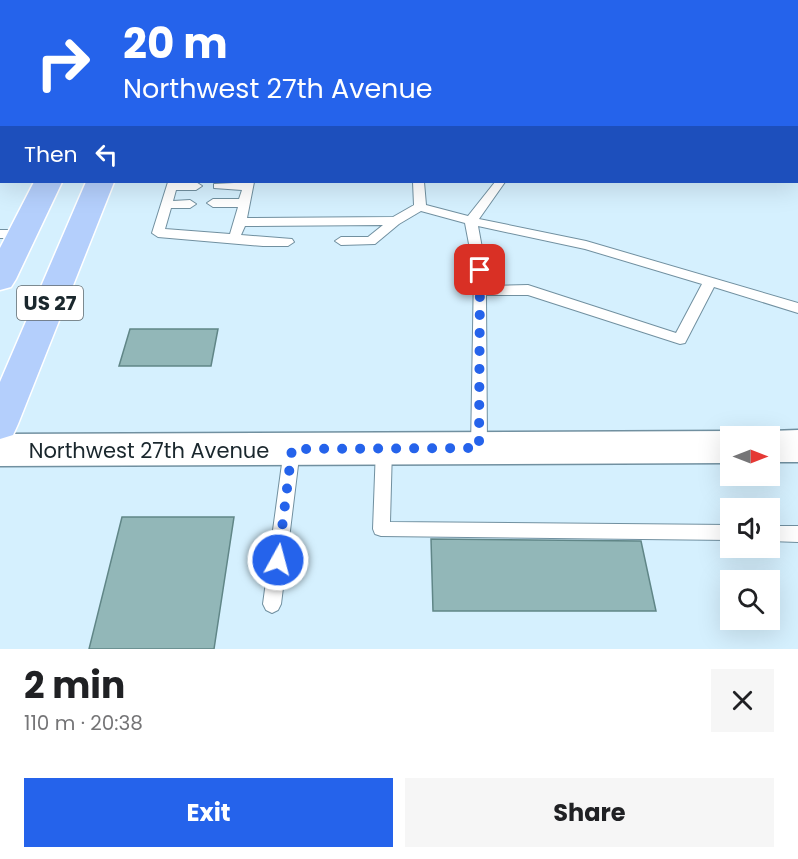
<!DOCTYPE html>
<html lang="en">
<head>
<meta charset="utf-8">
<style>
  :root { --surface:#fff; --page:#f6f6f6; --text:#202124; --muted:#757577; --accent:#2563eb }
  body { margin:0; font-family:Poppins,sans-serif; background:var(--page); color:var(--text); height:100vh; display:flex; flex-direction:column; font-size:22px; white-space:nowrap }
  * { box-sizing:border-box; margin:0 }
  p { font-size:20px; color:var(--muted) }
  .icon { flex:none; width:33px; height:33px; fill:none; stroke:currentColor; stroke-width:2; stroke-linecap:round; stroke-linejoin:round }
  .map { position:relative; height:649px; overflow:hidden }
  .details { display:flex; flex-direction:column; background:var(--surface); flex:1 }
  .details>* { flex:none }
  .banner { position:absolute; left:0px; top:0px; width:798px; height:183px; box-shadow:0 6px 24px #0002; background:#2563eb; color:#fff; overflow:hidden }
  .needle { width:39px; rotate:90deg }
  .buttons { position:absolute; left:720px; top:426px; display:grid; gap:12px }
  .buttons a { display:grid; place-items:center; width:60px; height:60px; border-radius:0px; background:var(--surface); box-shadow:0 6px 24px #0002; font-size:30px }
  .pin { position:absolute; display:grid; place-items:center; width:51px; height:51px; color:#fff; margin:-26px; border-radius:12px; box-shadow:0 3px 9px #0006 }
  .me { position:absolute; width:66px; margin:-33px; rotate:7deg; stroke-linejoin:round; filter:drop-shadow(0 0 4px #0008) }
  .turn { display:flex; align-items:center; gap:21px; height:126px; padding:0 24px; font-size:27px }
  .turn .icon { width:78px; height:78px; stroke-width:2.5 }
  .turn b { display:block; font-size:42px; line-height:51px }
  .then { display:flex; align-items:center; height:57px; padding:0 24px; background:#0003; gap:12px; font-size:22px }
  .round { display:grid; place-items:center; flex:none; width:63px; height:63px; border-radius:0px; background:var(--page) }
  .summary { display:flex; align-items:center; justify-content:space-between; height:102px; padding:0 24px }
  h1 { font-size:36px; font-weight:700; line-height:45px }
  .action { display:flex; gap:12px; margin-top:auto; padding:12px 24px }
  .action a { flex:1; height:69px; border-radius:0px; background:var(--accent); color:#fff; font-size:24px; font-weight:700; line-height:69px; text-align:center }
  .action a+a { background:var(--page); color:var(--text) }
  .map>svg:first-child { display:block }
</style>
</head>
<body>
<div class="map">
<svg width="798" height="649" viewBox="0 0 798 649">
  <rect width="100%" height="100%" fill="#d5f0fe"/>
  <path fill="#92b7b8" stroke="#608687" stroke-width="1.5" d="M130 329H218L211 366H119Z
    M122 517H234L214 649H89Z
    M431 539 641 541 656 611H433Z"/>
  <g fill="none" stroke-linecap="round" stroke-linejoin="round">
    <defs>
      <path id="service" d="M285 0H293L284 2Z
        M295 0H307L308 2H296Z
        M421 0H434L436 2H422Z
        M449 0H458L448 2Z
        M628 0H636L627 2Z
        M168 182H196L202 186 196 190H176L173 201 190 200 196 204 190 208H171L165 229 230 234 238 207H213L207 203 213 199H239L242 190 214 188V184L254 182 247 218 393 217 414 205 413 182H424L426 205 468 216 495 182H505L479 219 586 241 798 303V313L714 287 685 343 680 344 528 295H486L487 448 484 453 479 454 474 453 471 448 474 270 465 223 421 211 399 224 375 244 341 245 335 241 341 237H368L383 225 245 226 241 235 292 239 294 242 288 246H263L158 237 152 233ZM478 226 585 249 702 284 676 333 528 285 486 286V270Z
        M0 230H22L28 234 22 238H0Z
        M384 442 389 443 392 448 390 522 730 525V540L381 536 375 534 373 529 376 448 379 443Z
        M292 443 297 444 300 449 281 604 278 610 272 613 266 610 263 604 284 449 287 444Z
        M770 526H798V542L770 541Z"/>
      <path id="tertiary" d="M798 430V462H770V436H757L770 431Z
        M730 431 744 436H730V463L0 466V434Z"/>
      <path id="trunk" d="M157 0H179L157 2Z
        M197 0H219L196 2Z
        M34 182H62L16 279 11 287 0 290V248Z
        M86 182H114L18 424 13 435 0 439V382Z"/>
    </defs>
    <use href="#service" stroke="#7190a0" stroke-width="2"/>
    <use href="#tertiary" stroke="#7190a0" stroke-width="3"/>
    <use href="#trunk" stroke="#fff" stroke-width="3"/>
    <use href="#service" fill="#fff" fill-rule="evenodd"/>
    <use href="#tertiary" fill="#fff" fill-rule="evenodd"/>
    <use href="#trunk" fill="#b4cffc" fill-rule="evenodd"/>
  </g>
  <g fill="none" stroke-linecap="round" stroke-linejoin="round">
    <path stroke="#2563eb" stroke-width="10" stroke-dasharray="0 18" d="M278 560 292 449 479 448 480 270"/>
  </g>
  <g text-anchor="middle" dominant-baseline="central" stroke-width="4.5" stroke-linejoin="round" paint-order="stroke">
    <rect fill="#fff" stroke="#5f686c" stroke-width="1.5" x="17" y="286" width="66" height="34" rx="4.5"/>
    <g font-size="20" font-weight="bold" fill="#1a272d">
      <text x="50" y="303">US 27</text>
    </g>
    <g font-size="21" fill="#1a272d" stroke="#fff">
      <text x="149" y="450">Northwest 27th Avenue</text>
    </g>
  </g>
</svg>
<div class="buttons">
<a><svg class="needle" viewBox="-14 -14 28 28"><path d="M0-13l5 13h-10z" fill="#e53935"/><path d="M0 13l5-13h-10z" fill="#757577"/></svg></a>
<a><svg class="icon" aria-label="sound" viewBox="0 0 24 24"><path d="M4 9h4l5-4v14l-5-4H4zM17 9q2 3 0 6"/></svg></a>
<a><svg class="icon" aria-label="search" viewBox="0 0 24 24"><circle cx="10" cy="10" r="6"/><path d="M15 15l6 6"/></svg></a>
</div>
<div class="pin" style="left:480px;top:270px;background:#d93025"><svg class="icon" aria-label="arrive" viewBox="0 0 24 24"><path d="M6 21V4h12l-3 4 3 4H6"/></svg></div>
<svg class="me" style="left:278px;top:560px" viewBox="-20 -20 40 40"><circle r="17" fill="#2563eb" stroke="#fff" stroke-width="3"/><path d="M0-11L8 9 0 5-8 9z" fill="#fff"/></svg>
<div class="banner">
<div class="turn"><svg class="icon" aria-label="right" viewBox="0 0 24 24"><path d="M7 20v-9h11M14 6l5 5-5 5"/></svg><div><b>20 m</b>Northwest 27th Avenue</div></div>
<div class="then">Then<svg class="icon" aria-label="left" viewBox="0 0 24 24"><path d="M17 20v-9H6M10 6l-5 5 5 5"/></svg></div>
</div>
</div>
<section class="details">
<div class="summary"><div><h1>2 min</h1><p>110 m · 20:38</p></div><a class="round"><svg class="icon" aria-label="close" viewBox="0 0 24 24"><path d="M6 6l12 12M18 6L6 18"/></svg></a></div>
<div class="action"><a>Exit</a><a>Share</a></div>
</section>
</body>
</html>
